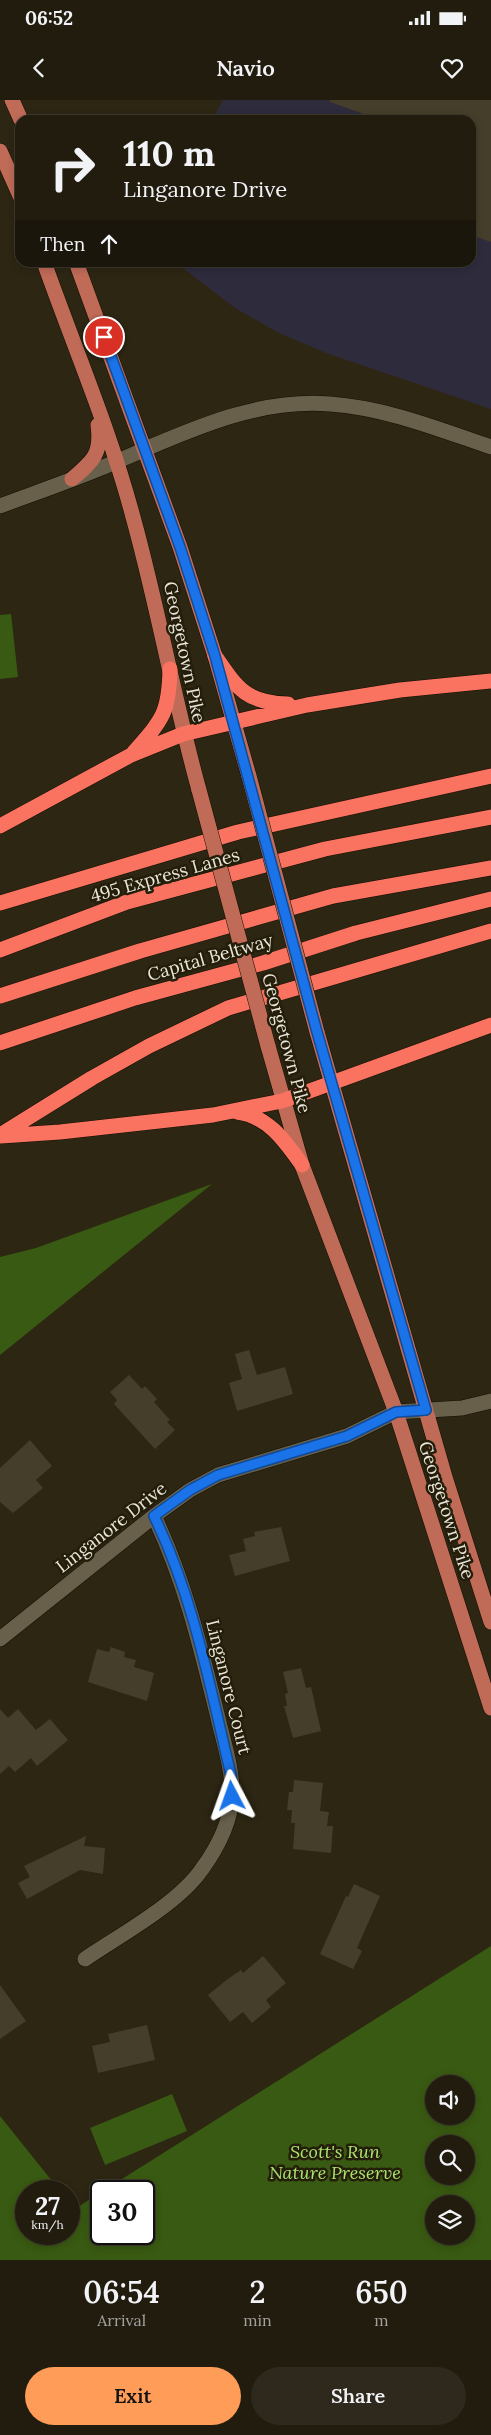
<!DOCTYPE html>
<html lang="en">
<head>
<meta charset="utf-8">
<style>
  :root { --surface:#221c0e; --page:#2e291c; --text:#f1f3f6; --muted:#a2a19e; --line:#3f3a2e; --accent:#fe9c58 }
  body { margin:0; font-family:Lora,serif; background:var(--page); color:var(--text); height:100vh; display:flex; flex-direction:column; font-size:19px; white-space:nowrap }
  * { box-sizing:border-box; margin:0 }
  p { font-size:16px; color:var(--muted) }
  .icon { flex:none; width:28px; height:28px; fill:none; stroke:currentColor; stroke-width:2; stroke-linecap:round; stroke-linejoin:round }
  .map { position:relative; height:2160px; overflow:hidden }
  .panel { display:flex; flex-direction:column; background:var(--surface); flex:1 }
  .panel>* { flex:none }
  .guide { position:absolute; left:15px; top:15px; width:461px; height:152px; border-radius:15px; box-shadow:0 2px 8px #0003,0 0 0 1px var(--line); background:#221c0e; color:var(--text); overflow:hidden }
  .fabs { position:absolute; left:425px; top:1975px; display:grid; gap:10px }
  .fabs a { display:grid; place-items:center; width:50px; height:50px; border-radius:50%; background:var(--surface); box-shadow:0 2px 8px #0003,0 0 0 1px var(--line); font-size:25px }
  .speed { position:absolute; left:15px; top:2080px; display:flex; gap:10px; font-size:25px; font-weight:700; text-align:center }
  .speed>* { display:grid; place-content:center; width:65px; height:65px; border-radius:50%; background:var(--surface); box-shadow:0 2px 8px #0003,0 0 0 1px var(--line); line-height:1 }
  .speed small { font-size:12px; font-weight:400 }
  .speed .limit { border:2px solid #111; border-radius:8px; background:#fff; color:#111 }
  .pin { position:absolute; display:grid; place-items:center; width:42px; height:42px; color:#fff; margin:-21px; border:2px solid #fff; border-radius:50%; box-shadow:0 1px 5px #0007 }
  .me { position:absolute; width:55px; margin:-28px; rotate:356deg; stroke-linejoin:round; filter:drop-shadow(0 0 4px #0008) }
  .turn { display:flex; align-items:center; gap:18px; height:105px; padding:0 25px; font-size:22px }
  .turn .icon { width:65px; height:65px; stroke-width:2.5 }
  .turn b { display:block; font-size:35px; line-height:42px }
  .then { display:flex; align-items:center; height:48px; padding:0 25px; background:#0003; gap:10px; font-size:19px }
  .eta { display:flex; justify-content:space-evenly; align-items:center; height:85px; text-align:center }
  .eta b { font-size:30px; font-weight:600; line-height:35px }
  .action { display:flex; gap:10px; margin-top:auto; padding:10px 25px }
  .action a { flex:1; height:58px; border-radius:30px; background:var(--accent); color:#111; font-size:20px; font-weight:600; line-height:58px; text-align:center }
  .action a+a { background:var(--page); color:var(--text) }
  .status { display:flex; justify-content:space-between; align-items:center; height:35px; padding:0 25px; background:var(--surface); direction:ltr }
  .status svg { height:14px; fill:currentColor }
  header { display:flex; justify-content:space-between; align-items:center; height:65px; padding:0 25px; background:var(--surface); font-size:22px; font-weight:600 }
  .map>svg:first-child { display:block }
</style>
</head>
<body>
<div class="status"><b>06:52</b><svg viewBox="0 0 49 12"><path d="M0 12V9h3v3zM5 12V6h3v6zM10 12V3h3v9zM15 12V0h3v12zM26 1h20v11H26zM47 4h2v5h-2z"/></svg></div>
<header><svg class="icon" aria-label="back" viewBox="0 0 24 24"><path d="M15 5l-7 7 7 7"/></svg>Navio<svg class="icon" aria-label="heart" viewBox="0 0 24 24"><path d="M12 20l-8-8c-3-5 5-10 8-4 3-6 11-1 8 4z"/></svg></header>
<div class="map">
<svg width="491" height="2160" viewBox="0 0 491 2160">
  <rect width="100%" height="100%" fill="#2d2613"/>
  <path fill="#2e2c3c" d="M223 0H491V309L326 253 279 233 235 208 176 163 471 162V20H212Z"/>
  <path fill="#395a12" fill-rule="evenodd" d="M11 514 18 577 0 579V515Z
    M212 1084 0 1255V1157L36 1148Z
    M491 1846V2160H0V2016L60 2091H26V2134H69V2102L75 2109 101 2092V2134H144V2091H103ZM434 1984H466V2016H434ZM434 2044H466V2076H434ZM434 2104H466V2136H434Z
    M172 1994 187 2031 105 2065 90 2028Z"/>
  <path fill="#453e2a" d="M330 0H491V142L471 135V20H381L330 2Z
    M249 1250 257 1275 285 1267 293 1294 237 1311 229 1283 242 1279 235 1254Z
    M129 1275 142 1289 145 1286 157 1299 154 1302 170 1320 167 1322 175 1330 155 1349 114 1304 117 1300 110 1292Z
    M30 1340 52 1366 36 1380 43 1388 13 1413 0 1402V1368Z
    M281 1427 290 1461 235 1476 229 1455 246 1451 243 1439 255 1436 254 1432Z
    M111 1547 125 1552 124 1557 136 1560 134 1567 154 1573 147 1601 88 1582 97 1549 109 1552Z
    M301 1568 306 1588 311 1587 321 1631 293 1638 284 1606H287L285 1594 288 1593 283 1572Z
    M0 1609 8 1618 18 1609 36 1630 50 1619 68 1640 37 1666 31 1658 15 1672 9 1666 0 1674Z
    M294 1680 323 1683 320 1711 329 1712 327 1726H333L331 1753 293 1749 295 1723H291L292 1710H287L289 1692H293Z
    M86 1736 84 1746 105 1748 103 1774 80 1770 27 1799 18 1783 30 1777 24 1766Z
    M354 1784 380 1796 357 1848 362 1851 353 1869 320 1854 346 1796 348 1797Z
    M263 1856 286 1883 266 1900 271 1907 252 1923 243 1912 230 1922 208 1895 229 1878 241 1870 243 1873Z
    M0 1885 26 1921 0 1939Z
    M147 1925 155 1960 98 1973 92 1946 110 1942 108 1934Z"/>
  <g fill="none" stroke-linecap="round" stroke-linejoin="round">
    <defs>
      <path id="street" d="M0 1539 154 1416 190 1390 218 1375 347 1336 396 1312 462 1308 491 1301
        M85 1859C120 1835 178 1804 202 1769 218 1747 230 1724 232 1697 233 1670 224 1644 218 1618 201 1549 185 1481 154 1416"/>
      <path id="secondary" d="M0 406C32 394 64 383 96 370 170 340 248 297 330 304 386 308 438 329 491 347"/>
      <path id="primary" d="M12 0 21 20
        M0 51 20 96
        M44 162C74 247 110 330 133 417 158 507 174 600 199 690
        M76 162 180 447 215 556 249 676
        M72 379C93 361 102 354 98 325
        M317 932 445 1377 491 1522
        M268 946 302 1065 396 1312 491 1608"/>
      <path id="highway" d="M215 556C237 588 246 603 288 604
        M134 652C163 619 169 613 170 569
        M0 726 131 655 183 634 307 605 400 590 491 581
        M0 803 238 732 491 676
        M0 850 127 802 325 749 491 717
        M0 896 140 851 333 796 491 768
        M0 943 135 898 263 863 356 833 491 799
        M237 1012C268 1016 285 1041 302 1065
        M0 1035 92 978 149 946 228 908 491 831
        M1 1036 60 1032 213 1015 282 1001 491 925"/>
    </defs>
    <use href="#street" stroke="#150f00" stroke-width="16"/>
    <use href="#secondary" stroke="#150f00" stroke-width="16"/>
    <use href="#primary" stroke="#150f00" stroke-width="16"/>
    <use href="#highway" stroke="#150f00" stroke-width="16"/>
    <use href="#street" stroke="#68604b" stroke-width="15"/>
    <use href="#secondary" stroke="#68604b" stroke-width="15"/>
    <use href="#primary" stroke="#c06b58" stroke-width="15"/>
    <use href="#highway" stroke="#fa7361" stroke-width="15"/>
    <defs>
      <path id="primary-bridge" d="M249 676 317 932
        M199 690 268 946"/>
    </defs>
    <use href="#primary-bridge" stroke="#150f00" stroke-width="16" stroke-linecap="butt"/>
    <use href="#primary-bridge" stroke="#c06b58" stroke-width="15"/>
  </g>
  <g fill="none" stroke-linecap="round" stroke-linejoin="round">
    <defs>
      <path id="route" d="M104 237 180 447 215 556 317 932 426 1310 396 1312 347 1336 218 1375 190 1390 154 1416C194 1498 210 1587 231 1675L232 1696"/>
    </defs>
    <use href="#route" stroke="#114b97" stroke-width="12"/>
    <use href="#route" stroke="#1a73e8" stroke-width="9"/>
  </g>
  <g text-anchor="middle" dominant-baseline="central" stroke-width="5" stroke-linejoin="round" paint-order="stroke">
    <g font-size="18" fill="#e9e5d9" stroke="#231d09">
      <text transform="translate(185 552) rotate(78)">Georgetown Pike</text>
      <text transform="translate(165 775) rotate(-16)">495 Express Lanes</text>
      <text transform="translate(210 857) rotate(-16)">Capital Beltway</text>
      <text transform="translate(287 943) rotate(75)">Georgetown Pike</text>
      <text transform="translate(447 1410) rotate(72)">Georgetown Pike</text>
      <text transform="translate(111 1427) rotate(-38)">Linganore Drive</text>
      <text transform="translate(229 1587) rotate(76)">Linganore Court</text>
    </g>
    <g font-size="18" font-style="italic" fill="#a9e36f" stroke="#231d09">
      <text x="335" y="2051">Scott's Run<tspan x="335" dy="21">Nature Preserve</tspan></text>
    </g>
  </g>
</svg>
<div class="fabs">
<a><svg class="icon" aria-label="sound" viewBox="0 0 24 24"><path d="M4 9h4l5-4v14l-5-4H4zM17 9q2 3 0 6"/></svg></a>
<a><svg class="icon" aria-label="search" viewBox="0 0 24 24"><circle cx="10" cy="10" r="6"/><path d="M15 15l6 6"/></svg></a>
<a><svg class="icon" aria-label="layers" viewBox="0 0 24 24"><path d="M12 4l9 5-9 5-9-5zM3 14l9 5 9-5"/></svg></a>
</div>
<div class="speed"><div>27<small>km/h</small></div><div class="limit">30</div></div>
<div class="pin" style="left:104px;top:237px;background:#d93025"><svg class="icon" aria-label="arrive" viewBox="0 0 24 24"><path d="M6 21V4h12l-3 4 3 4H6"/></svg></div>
<svg class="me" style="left:232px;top:1696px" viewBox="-20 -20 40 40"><path d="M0-17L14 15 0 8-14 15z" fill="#1a73e8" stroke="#fff" stroke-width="4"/></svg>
<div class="guide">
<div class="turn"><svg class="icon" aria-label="right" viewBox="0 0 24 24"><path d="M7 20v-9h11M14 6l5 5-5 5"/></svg><div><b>110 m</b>Linganore Drive</div></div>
<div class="then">Then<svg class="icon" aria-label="ahead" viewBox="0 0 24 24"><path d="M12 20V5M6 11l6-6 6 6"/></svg></div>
</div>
</div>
<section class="panel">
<div class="eta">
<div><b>06:54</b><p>Arrival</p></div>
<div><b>2</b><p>min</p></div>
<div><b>650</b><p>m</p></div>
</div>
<div class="action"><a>Exit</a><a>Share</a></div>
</section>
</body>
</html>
